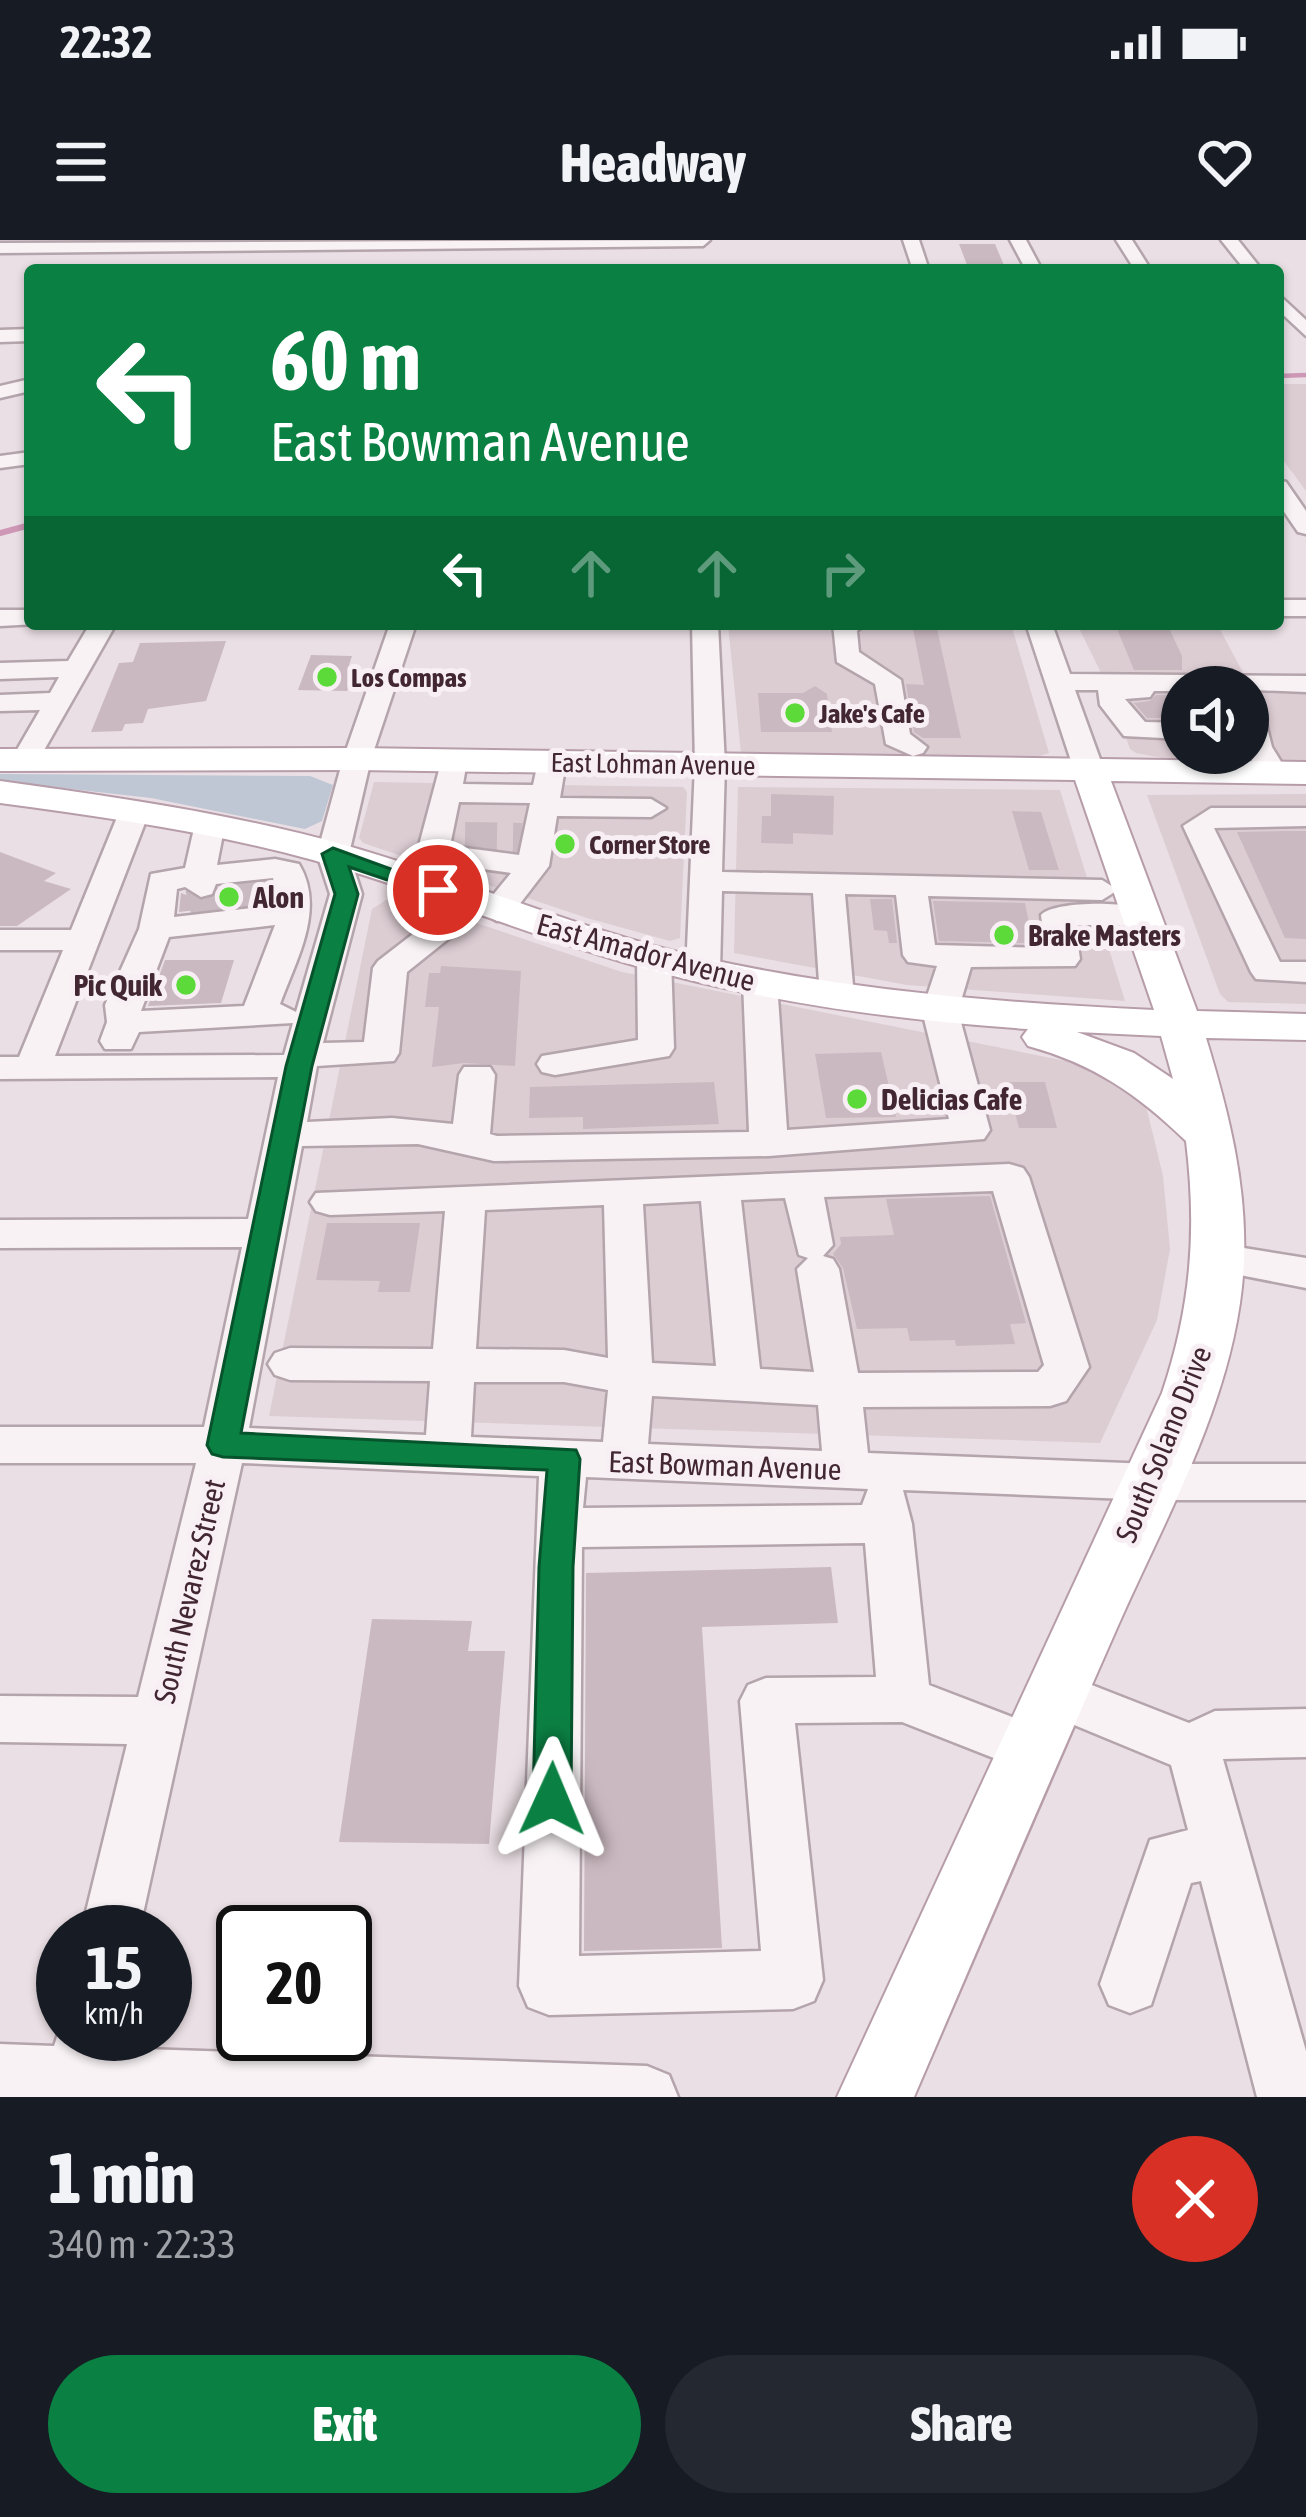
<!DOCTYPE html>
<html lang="en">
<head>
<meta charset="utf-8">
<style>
  :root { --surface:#171b24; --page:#242831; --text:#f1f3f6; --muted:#9ea1a6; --accent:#0b8043 }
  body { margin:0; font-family:"Asap Condensed",sans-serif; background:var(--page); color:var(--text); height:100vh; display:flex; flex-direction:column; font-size:45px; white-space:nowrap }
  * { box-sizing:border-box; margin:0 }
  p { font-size:39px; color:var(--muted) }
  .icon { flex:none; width:66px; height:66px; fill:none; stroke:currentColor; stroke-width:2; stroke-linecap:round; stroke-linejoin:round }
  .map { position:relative; height:1857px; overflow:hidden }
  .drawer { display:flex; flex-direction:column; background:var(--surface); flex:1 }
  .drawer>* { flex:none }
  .banner { position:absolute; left:24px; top:24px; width:1260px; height:366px; border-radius:12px; box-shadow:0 3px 9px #0004; background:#0b8043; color:#fff; overflow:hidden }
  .fabs { position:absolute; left:1161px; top:426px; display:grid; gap:24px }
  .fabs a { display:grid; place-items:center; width:108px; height:108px; border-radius:50%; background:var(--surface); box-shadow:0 3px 9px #0004; font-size:60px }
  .speed { position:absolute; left:36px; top:1665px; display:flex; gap:24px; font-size:60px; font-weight:700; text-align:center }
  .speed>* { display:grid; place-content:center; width:156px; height:156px; border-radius:50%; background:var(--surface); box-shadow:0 3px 9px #0004; line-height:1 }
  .speed small { font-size:30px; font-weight:400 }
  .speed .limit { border:6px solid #111; border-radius:18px; background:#fff; color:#111 }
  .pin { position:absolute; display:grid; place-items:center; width:102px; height:102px; color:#fff; margin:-51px; border:6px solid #fff; border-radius:50%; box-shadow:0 3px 12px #0007 }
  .me { position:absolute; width:132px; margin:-66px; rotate:1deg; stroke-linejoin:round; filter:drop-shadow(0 0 9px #0008) }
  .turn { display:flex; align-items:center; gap:42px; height:252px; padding:0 48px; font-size:54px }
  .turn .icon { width:156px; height:156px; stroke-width:2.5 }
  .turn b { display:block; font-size:84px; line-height:102px }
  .lanes { display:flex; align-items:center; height:114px; padding:0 48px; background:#0003; justify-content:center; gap:60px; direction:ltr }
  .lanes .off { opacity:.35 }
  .round { display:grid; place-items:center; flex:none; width:126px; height:126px; border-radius:63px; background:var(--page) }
  .overview { display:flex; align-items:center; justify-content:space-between; height:204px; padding:0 48px }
  h1 { font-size:72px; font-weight:800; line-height:90px }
  .cta { display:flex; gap:24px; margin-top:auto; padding:24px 48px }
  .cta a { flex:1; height:138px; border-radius:72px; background:var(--accent); color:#fff; font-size:48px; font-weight:800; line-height:138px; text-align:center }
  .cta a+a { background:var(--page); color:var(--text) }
  .status { display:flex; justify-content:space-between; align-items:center; height:84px; padding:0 60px; background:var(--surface); direction:ltr }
  .status svg { height:33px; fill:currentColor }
  header { display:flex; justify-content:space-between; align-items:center; height:156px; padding:0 48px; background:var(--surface); font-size:54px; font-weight:800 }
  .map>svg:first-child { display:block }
</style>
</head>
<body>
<div class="status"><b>22:32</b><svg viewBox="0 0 49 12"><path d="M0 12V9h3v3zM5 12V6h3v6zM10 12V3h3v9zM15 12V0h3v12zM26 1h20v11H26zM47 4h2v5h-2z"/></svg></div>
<header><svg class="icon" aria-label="menu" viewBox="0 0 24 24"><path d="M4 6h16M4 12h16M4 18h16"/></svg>Headway<svg class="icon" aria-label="heart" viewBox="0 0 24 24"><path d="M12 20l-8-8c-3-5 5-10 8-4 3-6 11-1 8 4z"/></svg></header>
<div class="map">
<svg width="1306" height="1857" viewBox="0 0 1306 1857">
  <rect width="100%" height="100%" fill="#eadfe4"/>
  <path fill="#dccdd3" d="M1278 144H1306V251L1278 213Z
    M728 384H1011L1049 513 1030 519 741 513Z
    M1077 384H1217L1247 440 1104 439Z
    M1109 448 1182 449V513H1248V450H1306V521L1162 518 1136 513 1130 509Z
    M374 542 683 547 687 552 680 698 670 701 587 678 363 603 359 598Z
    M738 547 1060 550 1125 761 907 745 734 713Z
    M1306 554V764L1228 762 1220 754 1147 555Z
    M386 660 411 661 622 732 1096 827 1134 846 1147 870 1163 936 1170 1009 1157 1080 1100 1203 269 1176 372 669Z"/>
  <path fill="#bfc6d4" d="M0 534 310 536 333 545 322 581 305 589 151 558 0 541Z"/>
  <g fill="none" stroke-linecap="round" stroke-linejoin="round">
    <path stroke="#cd97b5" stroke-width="4.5" d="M1278 136 1306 135"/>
    <path stroke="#cd97b5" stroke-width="6" d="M0 293 30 285"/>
  </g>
  <path fill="#cab9c0" d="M959 4H995L1006 30H969Z
    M912 384H936L961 498H923L914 492 906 444 924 445Z
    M1115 384H1167L1182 416V430H1134Z
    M226 401 206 461 148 469 143 483 125 484 122 491 91 492 119 423 133 422 140 403Z
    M311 415 352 416 349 425H356L347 451 298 450Z
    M815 446 827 454 832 492H761L758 453H803Z
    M1156 455H1182V478H1147L1134 463 1150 461Z
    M771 554 834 556 833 595 793 593V604L761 603 762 576H771Z
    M1012 571 1041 572 1059 630H1029Z
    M1289 591H1306V699L1285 698 1237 592Z
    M0 612 56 633 44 641 71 649 17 686H0Z
    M269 643 273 661 179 672 181 653 202 661 213 658 219 648Z
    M870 659H892L897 703H889L887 691 874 690Z
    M933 661 1025 663 1033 703 939 701Z
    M165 720H234L221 763 148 766Z
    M441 726 521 731 515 826 464 823 432 827 439 767H425L429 733H440Z
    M881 812 896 877 826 878 815 814Z
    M714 842 719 884 583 889V877L529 878 530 847Z
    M1007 842H1045L1057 888H1019Z
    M990 956 1026 1083 1010 1084 1015 1104 956 1106 955 1100 910 1101 907 1088 857 1089 843 1028 833 1014 841 1004 840 997 894 995 886 959Z
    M327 983H420L410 1052H378L380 1041 316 1040Z
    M831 1327 838 1383 702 1387 722 1708 584 1711 586 1333Z
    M372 1379 472 1381 468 1411H505L489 1604 339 1602Z"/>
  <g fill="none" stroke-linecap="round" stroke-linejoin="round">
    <path stroke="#c8bac0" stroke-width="32" stroke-dasharray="32 16" stroke-linecap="butt" d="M465 598 522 599
      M249 640 254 669
      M201 647 208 675"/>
    <defs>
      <path id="minor" d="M710 0 703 6 0 13V3Z
        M903 0H919L929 30H913Z
        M1010 0H1026L1042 30H1026Z
        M1116 0H1132L1151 30H1135Z
        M1221 0H1238L1262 30H1245Z
        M1278 54 1306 80V96L1278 70Z
        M30 89V101L0 102V90Z
        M30 139V151L0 158V146Z
        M30 212V224L0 228V216Z
        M1278 240 1286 242 1306 271V294L1298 292 1278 263Z
        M1278 360H1306V376H1278Z
        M0 370H30V384H37L0 386Z
        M90 384H116L35 526H15L11 520 40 470 0 471V455L50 453 59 437 0 439V423L68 421Z
        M390 384H416L371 519 349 614 362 654 323 803 364 802 373 728 378 721 462 656 473 653 488 661 511 633 440 623 413 645 402 648 386 638 418 609 443 515H463L467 521 463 544 533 545 538 522 552 513 566 522 560 558 651 559 666 568 651 577 557 576 549 626 509 678 497 681 482 672 407 732 399 813 394 821 317 826 307 882 392 878 453 884 459 835 464 827H490L495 835 490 894 497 896 749 892 743 742 748 735H772L777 742 787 890 949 879 922 771 937 726 908 722 903 715 896 655 845 654 854 757 849 764H825L820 757 813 653 722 651 720 731 715 738H691L686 731 695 525 692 384H718L725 525 722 632 1102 640 1118 650 1102 660 928 656 935 705 1045 708 1041 675C1054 660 1142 660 1155 675L1139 685H1075L1080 719 1075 726 971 727 958 771 990 890 984 899 769 916 494 921 418 904 302 906 249 1188 426 1195 430 1141 290 1140 275 1135 268 1124 275 1113 290 1108 433 1109 445 971 330 975 316 971 310 962 316 953 1009 924 1023 928 1029 937 1089 1127 1066 1161 1050 1166 863 1167 868 1213 1152 1224H1306V1260H1152L903 1250 912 1284 929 1445 1051 1492 1059 1509 1051 1526 1032 1533 902 1482 795 1483 823 1740 814 1761 793 1769 549 1775 528 1767 519 1746 539 1236 242 1223 139 1692H81L127 1504 0 1502V1456L138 1457 196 1223H0V1187H204L242 1007 0 1008V980L248 979 278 837 0 839V817H19L63 710H0V690H71L120 570 124 564H146L150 570 55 816 284 815 293 783 139 792 131 809H105L100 801 107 782 105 765 139 689 151 634 185 628 195 584 210 575 225 584 217 625 275 619 299 624C326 669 296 720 280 764L296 772 330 654 317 614 343 519ZM459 562 530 563 519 615 450 606ZM273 638 278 665 174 677 177 649 185 647 201 657 212 654 216 644ZM275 685 244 766 141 771 169 697ZM993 951 1044 1125 1038 1132 858 1133 839 1029 833 1019 823 1016 833 1005 824 957ZM785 958 799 1015 808 1018 797 1029 814 1132 760 1129 741 960ZM701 961 716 1126 652 1123 643 964ZM604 965 608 1118 564 1110 476 1109 485 970ZM474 1142H564L608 1150 603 1202 471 1197ZM652 1156 818 1165 822 1211 648 1204ZM586 1237 847 1248 868 1249 862 1265 583 1268ZM865 1303 876 1437 766 1438 748 1445 740 1461 761 1711 579 1716 582 1307Z
        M833 384H865L857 391 859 412 901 440 910 494 927 507 923 513 913 516 886 504 875 444 837 422Z
        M1026 384H1052L1070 434 1306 436V452L1182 447V451H1154L1150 457 1125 459 1145 482 1182 483V499L1124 496 1100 465 1098 450H1075L1104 530 1089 539 1074 530Z
        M1248 460 1262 468 1272 507 1288 533 1283 539H1263L1247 513Z
        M1211 568H1306V586L1214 588 1280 722H1306V742L1256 739 1251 732 1183 586Z
        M654 708 666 711 671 718 674 808 669 816 555 835 542 832 537 824 542 816 638 800 637 718 642 711Z
        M1219 1004 1306 1018V1048L1204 1028 1198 1018 1204 1008Z
        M1056 1431 1189 1483 1215 1471 1306 1469V1517L1223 1519 1306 1811V1857H1257L1201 1641 1191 1643 1151 1765 1130 1773 1109 1765 1100 1744 1150 1600 1188 1590 1171 1525 1038 1470 1030 1454 1038 1438Z
        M63 1779V1794H117L114 1808 647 1826 669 1835 678 1857H0V1804L54 1806Z"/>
      <path id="major" d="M357 508 1306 522V544L1111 541 1197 771 1306 774V800L1206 798C1228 870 1247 944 1244 1020 1239 1150 1168 1272 1117 1388 1048 1544 981 1701 914 1857H837L1162 1153C1191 1067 1197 991 1186 901 1137 854 1094 824 1028 806L1022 797 1028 789C895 780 761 762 633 725 525 694 421 650 313 620 211 592 105 577 0 563V541C117 557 234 574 348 606 467 640 582 691 703 718 851 751 1002 763 1154 770L1075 540 357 530 0 531V509ZM1077 792 1161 796 1173 839 1134 813Z"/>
    </defs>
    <use href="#minor" stroke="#b4a4ab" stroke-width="5"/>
    <use href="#major" stroke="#b79da9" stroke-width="4"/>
    <use href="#minor" fill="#f8f2f4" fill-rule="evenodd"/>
    <use href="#major" fill="#fff" fill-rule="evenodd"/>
  </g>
  <path fill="#0b8043" stroke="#07532c" stroke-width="3" d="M333 608 449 650 438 657 349 627 358 654 312 826 241 1193 576 1210 580 1219 573 1327 571 1559 566 1572 552 1577 538 1572 533 1559 539 1327 547 1230 223 1217 212 1214 207 1205 286 826 335 654 322 614Z"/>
  <g fill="#5bda39" stroke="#f7eff3" stroke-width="4.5">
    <circle cx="327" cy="437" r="12"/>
    <circle cx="795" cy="473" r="12"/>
    <circle cx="565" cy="604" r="12"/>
    <circle cx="229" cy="657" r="12"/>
    <circle cx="1004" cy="695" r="12"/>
    <circle cx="186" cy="745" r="12"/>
    <circle cx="857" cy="859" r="12"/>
  </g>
  <g text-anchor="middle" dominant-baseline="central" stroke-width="10" stroke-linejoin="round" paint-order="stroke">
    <g font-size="27" font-weight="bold" fill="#422632" stroke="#f7eff3" text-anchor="start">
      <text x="351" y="437">Los Compas</text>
      <text x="819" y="473">Jake's Cafe</text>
      <text x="589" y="604">Corner Store</text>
    </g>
    <g font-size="27" fill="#422632" stroke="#f7eff3">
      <text transform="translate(653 524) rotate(1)">East Lohman Avenue</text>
    </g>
    <g font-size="30" font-weight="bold" fill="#422632" stroke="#f7eff3" text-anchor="start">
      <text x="253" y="657">Alon</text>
      <text x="1028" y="695">Brake Masters</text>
      <text x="162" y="745" text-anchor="end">Pic Quik</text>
      <text x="881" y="859">Delicias Cafe</text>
    </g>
    <g font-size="30" fill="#422632" stroke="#f7eff3">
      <text transform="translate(646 712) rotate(15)">East Amador Avenue</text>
      <text transform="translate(1163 1204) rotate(-68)">South Solano Drive</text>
      <text transform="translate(725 1225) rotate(2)">East Bowman Avenue</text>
      <text transform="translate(189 1351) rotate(-77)">South Nevarez Street</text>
    </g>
  </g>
</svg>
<div class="fabs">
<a><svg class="icon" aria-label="sound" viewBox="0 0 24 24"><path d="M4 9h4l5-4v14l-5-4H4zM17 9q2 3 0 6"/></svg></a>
</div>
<div class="speed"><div>15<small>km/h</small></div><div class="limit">20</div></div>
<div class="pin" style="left:438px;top:650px;background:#d93025"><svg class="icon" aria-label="arrive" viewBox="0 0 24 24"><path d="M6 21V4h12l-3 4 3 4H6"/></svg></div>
<svg class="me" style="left:552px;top:1559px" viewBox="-20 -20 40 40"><path d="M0-17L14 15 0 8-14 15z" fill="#0b8043" stroke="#fff" stroke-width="4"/></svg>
<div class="banner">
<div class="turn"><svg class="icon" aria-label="left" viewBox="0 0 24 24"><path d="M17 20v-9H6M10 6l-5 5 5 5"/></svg><div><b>60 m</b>East Bowman Avenue</div></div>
<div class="lanes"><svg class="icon" aria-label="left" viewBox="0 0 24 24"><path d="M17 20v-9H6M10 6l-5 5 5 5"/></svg><svg class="icon off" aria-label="ahead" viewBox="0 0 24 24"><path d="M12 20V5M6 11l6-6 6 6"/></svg><svg class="icon off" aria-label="ahead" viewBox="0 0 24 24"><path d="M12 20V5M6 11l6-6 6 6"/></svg><svg class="icon off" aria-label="right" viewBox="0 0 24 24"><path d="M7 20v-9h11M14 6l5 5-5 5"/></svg></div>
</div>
</div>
<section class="drawer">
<div class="overview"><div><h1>1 min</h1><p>340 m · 22:33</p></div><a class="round" style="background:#d93025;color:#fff"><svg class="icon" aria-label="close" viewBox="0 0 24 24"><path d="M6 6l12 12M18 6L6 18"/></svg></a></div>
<div class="cta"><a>Exit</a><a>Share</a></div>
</section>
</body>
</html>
